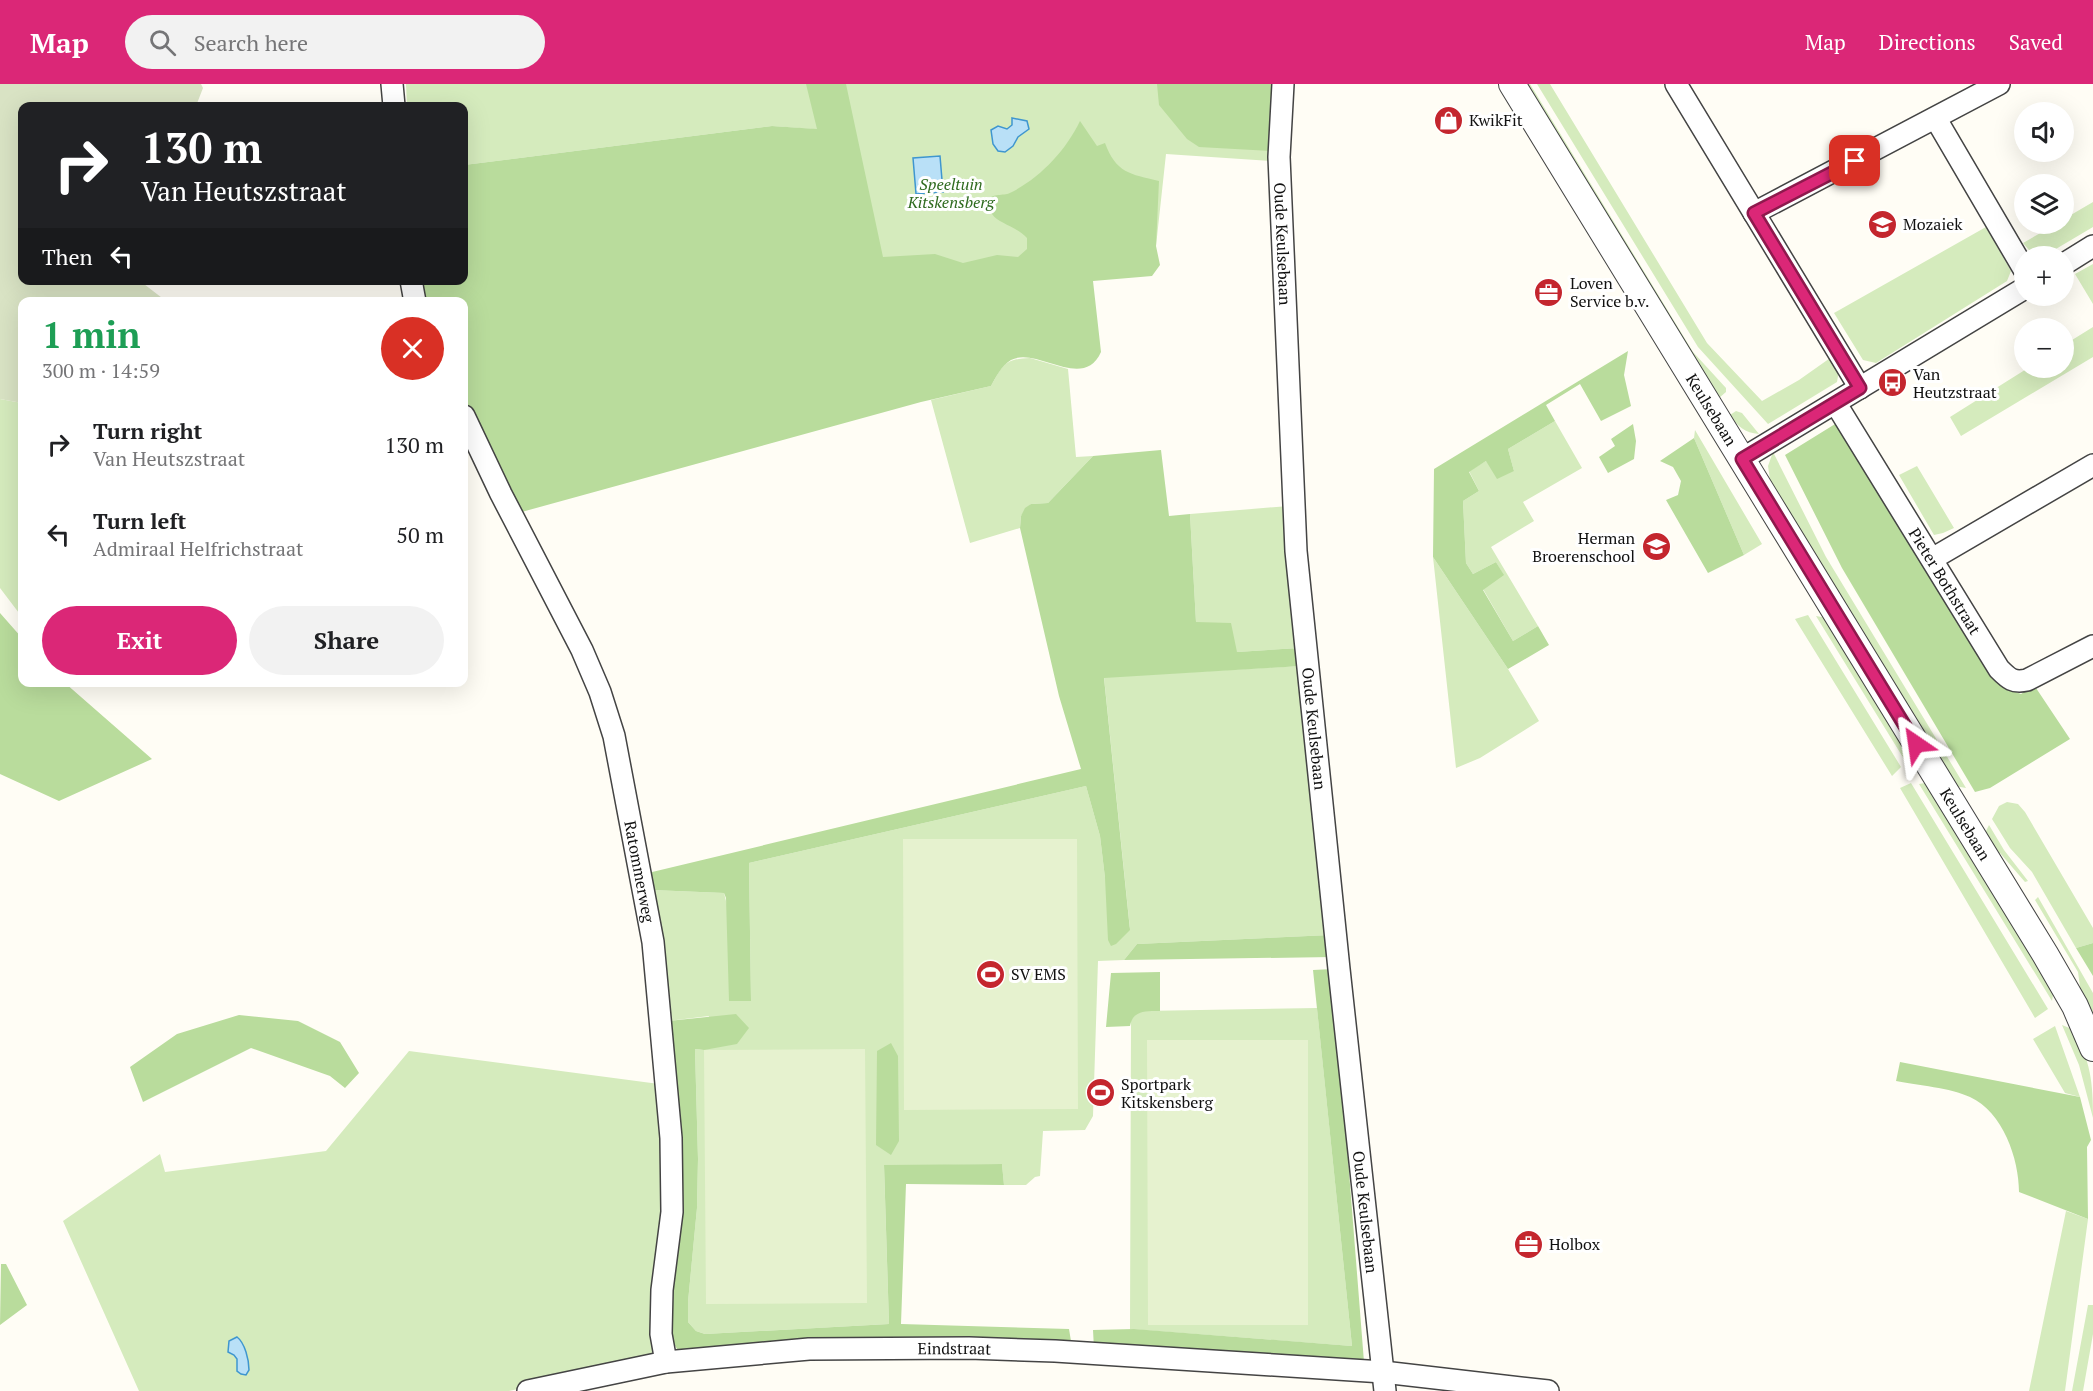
<!DOCTYPE html>
<html lang="en">
<head>
<meta charset="utf-8">
<style>
  :root { --surface:#fff; --page:#f2f2f2; --text:#202124; --muted:#757577; --accent:#db2777 }
  body { margin:0; font-family:"PT Serif",serif; background:var(--page); color:var(--text); height:100vh; display:flex; flex-direction:column; font-size:22px; white-space:nowrap }
  * { box-sizing:border-box; margin:0 }
  p { font-size:20px; color:var(--muted) }
  .icon { flex:none; width:33px; height:33px; fill:none; stroke:currentColor; stroke-width:2; stroke-linecap:round; stroke-linejoin:round }
  .map { position:relative; flex:1; overflow:hidden }
  .sheet { position:absolute; left:18px; top:213px; width:450px; height:390px; display:flex; flex-direction:column; background:var(--surface); border-radius:12px; box-shadow:0 6px 24px #0002 }
  .sheet>* { flex:none }
  .guide { position:absolute; left:18px; top:18px; width:450px; height:183px; border-radius:12px; box-shadow:0 6px 24px #0002; background:#202124; color:#fff; overflow:hidden }
  .tools { position:absolute; left:2014px; top:18px; display:grid; gap:12px }
  .tools a { display:grid; place-items:center; width:60px; height:60px; border-radius:50%; background:var(--surface); box-shadow:0 6px 24px #0002; font-size:30px }
  .pin { position:absolute; display:grid; place-items:center; width:51px; height:51px; color:#fff; margin:-26px; border-radius:12px; box-shadow:0 3px 9px #0006 }
  .me { position:absolute; width:66px; margin:-33px; rotate:328deg; stroke-linejoin:round; filter:drop-shadow(0 0 4px #0008) }
  .turn { display:flex; align-items:center; gap:21px; height:126px; padding:0 24px; font-size:27px }
  .turn .icon { width:78px; height:78px; stroke-width:2.5 }
  .turn b { display:block; font-size:42px; line-height:51px }
  .then { display:flex; align-items:center; height:57px; padding:0 24px; background:#0003; gap:12px; font-size:22px }
  .round { display:grid; place-items:center; flex:none; width:63px; height:63px; border-radius:32px; background:var(--page) }
  .head { display:flex; align-items:center; justify-content:space-between; height:102px; padding:0 24px }
  h1 { font-size:36px; font-weight:700; line-height:45px; color:#1e9e55 }
  .button { display:flex; gap:12px; margin-top:auto; padding:12px 24px }
  .button a { flex:1; height:69px; border-radius:36px; background:var(--accent); color:#fff; font-size:24px; font-weight:700; line-height:69px; text-align:center }
  .button a+a { background:var(--page); color:var(--text) }
  ul { padding:0; list-style:none }
  li { display:flex; align-items:center; gap:18px; height:90px; padding:0 24px }
  li div { flex:1 }
  li b { display:block; font-size:22px }
  li em { font-style:normal }
  header { display:flex; align-items:center; gap:36px; box-sizing:border-box; height:84px; padding:0 30px; background:var(--accent); color:#fff }
  header strong { font-size:28px }
  nav { display:flex; gap:33px; margin-inline-start:auto; font-size:21px }
  .search { width:420px; height:54px; background:var(--page); display:flex; align-items:center; gap:15px; box-sizing:border-box; padding:0 21px; border-radius:33px; color:var(--muted); font-size:22px }
  .map>svg:first-child { display:block }
</style>
</head>
<body>
<header>
<strong>Map</strong>
<div class="search"><svg class="icon" aria-label="search" viewBox="0 0 24 24"><circle cx="10" cy="10" r="6"/><path d="M15 15l6 6"/></svg>Search here</div>
<nav><a>Map</a><a>Directions</a><a>Saved</a></nav>
</header>
<div class="map">
<svg width="2093" height="1307" viewBox="0 0 2093 1307">
  <rect width="100%" height="100%" fill="#fffdf5"/>
  <path fill="#d5ebbd" d="M406 0H1273L1271 77 1166 70 1156 162 865 227 827 46 772 42 464 81V22H407Z
    M1524 0H1530L1693 268 1726 304V308L1719 314Z
    M1537 0H1550L1707 259 1762 317 1799 296 1833 272 1839 286 1837 298 1768 340 1698 263Z
    M2093 118V143L2044 172H2034L2023 159 2056 140H2064V135Z
    M1986 143 2011 187 2007 197 1876 279 1863 276 1834 229Z
    M2093 180V220L2075 190Z
    M2093 243V273L1961 352 1950 333 2028 284H2064V261Z
    M1030 274 1068 285 1076 373 1093 372 1048 419 1031 420 1021 432 1020 444 970 459 931 316 991 302C1003 281 1004 275 1030 274Z
    M0 315 22 319V533L0 504Z
    M1736 327 1742 329 1759 350C1745 349 1737 342 1730 331Z
    M1555 337 1582 384 1523 418 1534 437 1491 463 1538 542 1513 557 1483 505 1503 490 1496 478 1473 490 1466 479 1463 417 1479 407 1469 387 1486 377 1514 387 1508 365Z
    M1695 346 1762 460 1744 471 1694 354Z
    M1773 368 1826 473 1966 704 1955 702 1770 396 1768 382Z
    M1917 382 1954 444 1943 449 1934 451 1899 391Z
    M1289 422 1299 564 1237 568 1196 538 1190 430Z
    M1433 473 1508 585 1539 637 1480 674 1456 684Z
    M1808 531 1901 683 1892 692 1795 535Z
    M1816 532 1827 534 1909 667 1910 676 1907 680Z
    M1301 582 1330 851 1137 860 1124 876 1098 877 1093 1032 1085 1046 1043 1047 1040 1092 1035 1093 1026 1101H1004L1002 1080 884 1082 889 1240 705 1250 696 1247 688 1238V1218L697 1124 698 1075 695 965 704 966 709 932 668 937 652 806 724 809 751 917 749 779 1086 702 1100 752 1105 794 1130 845 1104 593Z
    M1911 699 2048 925 2035 934 1900 704Z
    M1925 699 1930 702 2054 905 2052 917 1919 700Z
    M2007 718 2018 720 2025 728 2093 844V859L2076 864 2032 788 2010 764 1992 735 1999 722Z
    M1989 741 2004 766 2028 797 2025 798 2000 769 1996 770 1985 749Z
    M2038 813 2093 909V933L2081 910 2078 888 2035 816Z
    M1317 924 1352 1262 1130 1245 1131 936 1136 930 1143 927Z
    M2062 941 2072 945C2091 975 2093 1000 2093 1034L2079 981Z
    M2055 942 2080 1013 2065 1009 2033 955Z
    M409 967 659 1000 664 1115 652 1269 644 1277 509 1307H139L63 1137 160 1070 165 1088 326 1067Z
    M2066 1127 2088 1135 2065 1307H2029Z
    M2088 1221H2093V1250L2083 1307H2072Z"/>
  <path fill="#b9dc9c" d="M806 0H846L883 173 935 170 963 179 997 171 1018 173 1027 165V154C1016 142 999 140 992 130 989 127 988 120 986 116 997 108 1003 113 1012 108 1041 93 1066 66 1080 37L1097 62 1105 59C1116 89 1130 90 1159 97L1156 162 1160 181 1152 192 1093 197 1101 268C1083 308 1037 262 1011 276 1001 282 996 293 991 302L921 318 518 429 464 315V218L425 217 420 197 464 196V81L772 42 817 45Z
    M1157 0H1273L1271 67 1199 63 1187 55 1159 21Z
    M1628 267 1624 291 1631 322 1601 337 1580 300 1546 321 1555 337 1508 365 1514 387 1497 395 1486 377 1469 388 1479 407 1463 417 1466 479 1473 490 1496 478 1504 491 1483 506 1513 557 1538 542 1549 561 1508 585 1433 473 1434 385Z
    M1840 337 2008 605 2021 610 2034 601 2070 655 1990 704 1975 708 1842 484 1785 371Z
    M1633 340 1636 357 1634 375 1608 389 1599 373 1615 362 1611 355Z
    M1694 354 1744 471 1708 489 1666 416 1678 411 1681 397 1673 383 1660 377Z
    M1161 366 1169 432 1190 430 1196 538 1231 539 1237 568 1299 564 1301 582 1104 594 1130 846 1116 860 1111 862 1108 856 1105 794 1100 752 1086 702 749 779 751 917H729L726 814 724 809 652 806 648 789 1081 685 1059 612 1020 444 1021 432 1025 424 1031 420 1048 419 1093 372Z
    M0 529 22 554V598L65 599 152 675 59 717 0 690Z
    M1330 851 1332 873 1124 876 1137 860Z
    M2093 859V892L2076 864Z
    M1333 885 1364 1278 1094 1265 1093 1246 1134 1245 1352 1262 1313 886Z
    M1160 888V927C1146 927 1133 926 1130 942L1106 943 1111 889Z
    M736 930 749 944 737 960 704 966 695 965 698 1075 697 1124 688 1218V1238L696 1247 705 1250 889 1240 884 1081 1002 1080 1004 1101 906 1100 901 1240 1069 1245 1072 1263 680 1269 673 1259 671 1243 668 937Z
    M239 931 298 937 340 958 359 989 345 1004 330 992 251 964 143 1018 130 983 177 950Z
    M891 959 898 972 899 1057 891 1071 876 1061 877 967Z
    M1900 978 2080 1013 2091 1056 2087 1063 2088 1135 2019 1108C2019 1075 2003 1028 1970 1013 1951 1004 1917 1001 1896 997Z
    M1 1180H6L27 1221 0 1241Z"/>
  <path fill="#d9e3c4" d="M0 0H201L203 4 196 22H22V196L140 197 166 217 22 218V319L0 315Z"/>
  <path fill="#e6f2cf" d="M1077 755 1078 1025 904 1026 903 755Z
    M1147 956H1308V1241H1148Z
    M865 965 867 1219 706 1220 704 966Z"/>
  <path fill="#b9e0f7" stroke="#3f96cf" stroke-width="1.5" d="M1012 34 1027 37 1029 45 1018 53 1013 62 1005 68 998 67 993 60 991 46 998 42 1007 45 1012 41Z
    M940 72 943 108 916 110 913 74Z
    M237 1253C245 1259 249 1276 249 1286L246 1291 241 1290 237 1287V1275L234 1271 228 1268 229 1257Z"/>
  <g fill="none" stroke-linecap="round" stroke-linejoin="round">
    <defs>
      <g id="minor">
        <path d="M392 0 394 22"/>
        <path id="s1" d="M1283 0 1279 73 1296 467 1339 885 1385 1307"/>
        <path d="M1676 0 1860 304"/>
        <path d="M1936 35 2025 187"/>
        <path d="M1754 129 1999 0"/>
        <path d="M2064 180 2093 162"/>
        <path d="M411 196 415 218"/>
        <path id="s2" d="M1836 320 1999 585C2009 595 2013 599 2027 596L2093 562"/>
        <path id="s3" d="M464 332 501 410 582 566 600 608 614 652 653 858 671 1054 672 1128 662 1206 661 1250 666 1278"/>
        <path d="M1742 375 2025 204"/>
        <path d="M1932 475 2093 381"/>
        <path id="s4" d="M528 1307 666 1278 809 1265 969 1264 1055 1267 1383 1288 1548 1307"/>
      </g>
      <g id="tertiary">
        <path id="s5" d="M1512 0 2045 870 2075 922 2093 964"/>
      </g>
    </defs>
    <use href="#minor" stroke="#444" stroke-width="24"/>
    <use href="#tertiary" stroke="#444" stroke-width="28"/>
    <use href="#minor" stroke="#fff" stroke-width="21"/>
    <use href="#tertiary" stroke="#fff" stroke-width="26"/>
  </g>
  <g fill="none" stroke-linecap="round" stroke-linejoin="round">
    <defs>
      <path id="route" d="M1855 77 1754 129 1860 304 1742 375 1916 660"/>
    </defs>
    <use href="#route" stroke="#8e194d" stroke-width="15"/>
    <use href="#route" stroke="#db2777" stroke-width="10"/>
  </g>
  <defs>
    <symbol id="shop-disc" viewBox="-11 -11 22 22"><circle r="9.5" fill="#c4262e" stroke="#fff"/><path d="M-5-2.5h2.3a2.7 3.5 0 0 1 5.4 0H5L5.5 6h-11ZM-1.5-2.5h3a1.5 2.3 0 0 0-3 0Z" fill="#fff"/></symbol>
    <symbol id="school-disc" viewBox="-11 -11 22 22"><circle r="9.5" fill="#c4262e" stroke="#fff"/><path d="M0-5L7-2L0 1L-7-2ZM-4 1L0 2.5L4 1V4Q0 6-4 4Z" fill="#fff"/></symbol>
    <symbol id="office-disc" viewBox="-11 -11 22 22"><circle r="9.5" fill="#c4262e" stroke="#fff"/><path d="M-6-3h4V-5.5h4V-3h4V5H-6ZM-1-4.5V-3h2v-1.5ZM-6 0V1H6V0Z" fill="#fff"/></symbol>
    <symbol id="bus-disc" viewBox="-11 -11 22 22"><circle r="9.5" fill="#c4262e" stroke="#fff"/><path d="M-5-6H5V4H4V6H2V4H-2V6H-4V4H-5ZM-3.5-4V0h7V-4ZM-3.5 1.2v1.5H-2V1.2ZM2 1.2v1.5H3.5V1.2Z" fill="#fff"/></symbol>
    <symbol id="stadium-disc" viewBox="-11 -11 22 22"><circle r="9.5" fill="#c4262e" stroke="#fff"/><path d="M0-5a6.5 5 0 1 0 0 10a6.5 5 0 1 0 0-10ZM-3.5-1.8h7v3.6h-7Z" fill="#fff"/></symbol>
  </defs>
  <g fill-rule="evenodd">
    <use href="#shop-disc" x="1432" y="20" width="33" height="33"/>
    <use href="#school-disc" x="1866" y="124" width="33" height="33"/>
    <use href="#office-disc" x="1532" y="192" width="33" height="33"/>
    <use href="#bus-disc" x="1876" y="282" width="33" height="33"/>
    <use href="#school-disc" x="1640" y="446" width="33" height="33"/>
    <use href="#stadium-disc" x="974" y="874" width="33" height="33"/>
    <use href="#stadium-disc" x="1084" y="992" width="33" height="33"/>
    <use href="#office-disc" x="1512" y="1144" width="33" height="33"/>
  </g>
  <g text-anchor="middle" dominant-baseline="central" stroke-width="6" stroke-linejoin="round" paint-order="stroke">
    <g font-size="16" fill="#111" stroke="#fff" text-anchor="start">
      <text x="1469" y="36">KwikFit</text>
      <text x="1903" y="140">Mozaiek</text>
      <text x="1570" y="199">Loven<tspan x="1570" dy="18">Service b.v.</tspan></text>
      <text x="1913" y="290">Van<tspan x="1913" dy="18">Heutzstraat</tspan></text>
      <text x="1635" y="454" text-anchor="end">Herman<tspan x="1635" dy="18">Broerenschool</tspan></text>
      <text x="1011" y="890">SV EMS</text>
      <text x="1121" y="1000">Sportpark<tspan x="1121" dy="18">Kitskensberg</tspan></text>
      <text x="1549" y="1160">Holbox</text>
    </g>
    <g font-size="16" font-style="italic" fill="#2f6b1f" stroke="#fff">
      <text x="951" y="100">Speeltuin<tspan x="951" dy="18">Kitskensberg</tspan></text>
    </g>
    <g font-size="16" fill="#111" stroke="#fff">
      <text stroke="none"><textPath href="#s1" startOffset="160">Oude Keulsebaan</textPath></text>
      <text stroke="none"><textPath href="#s5" startOffset="382">Keulsebaan</textPath></text>
      <text stroke="none"><textPath href="#s2" startOffset="208">Pieter Bothstraat</textPath></text>
      <text stroke="none"><textPath href="#s1" startOffset="646">Oude Keulsebaan</textPath></text>
      <text stroke="none"><textPath href="#s5" startOffset="868">Keulsebaan</textPath></text>
      <text stroke="none"><textPath href="#s3" startOffset="492">Ratommerweg</textPath></text>
      <text stroke="none"><textPath href="#s1" startOffset="1132">Oude Keulsebaan</textPath></text>
      <text stroke="none"><textPath href="#s4" startOffset="430">Eindstraat</textPath></text>
    </g>
  </g>
</svg>
<div class="tools">
<a><svg class="icon" aria-label="sound" viewBox="0 0 24 24"><path d="M4 9h4l5-4v14l-5-4H4zM17 9q2 3 0 6"/></svg></a>
<a><svg class="icon" aria-label="layers" viewBox="0 0 24 24"><path d="M12 4l9 5-9 5-9-5zM3 14l9 5 9-5"/></svg></a>
<a>+</a>
<a>−</a>
</div>
<div class="pin" style="left:1855px;top:77px;background:#d93025"><svg class="icon" aria-label="arrive" viewBox="0 0 24 24"><path d="M6 21V4h12l-3 4 3 4H6"/></svg></div>
<svg class="me" style="left:1916px;top:660px" viewBox="-20 -20 40 40"><path d="M0-17L14 15 0 8-14 15z" fill="#db2777" stroke="#fff" stroke-width="4"/></svg>
<div class="guide">
<div class="turn"><svg class="icon" aria-label="right" viewBox="0 0 24 24"><path d="M7 20v-9h11M14 6l5 5-5 5"/></svg><div><b>130 m</b>Van Heutszstraat</div></div>
<div class="then">Then<svg class="icon" aria-label="left" viewBox="0 0 24 24"><path d="M17 20v-9H6M10 6l-5 5 5 5"/></svg></div>
</div>
<section class="sheet">
<div class="head"><div><h1>1 min</h1><p>300 m · 14:59</p></div><a class="round" style="background:#d93025;color:#fff"><svg class="icon" aria-label="close" viewBox="0 0 24 24"><path d="M6 6l12 12M18 6L6 18"/></svg></a></div>
<ul>
<li><svg class="icon" aria-label="right" viewBox="0 0 24 24"><path d="M7 20v-9h11M14 6l5 5-5 5"/></svg><div><b>Turn right</b><p>Van Heutszstraat</p></div><em>130 m</em></li>
<li><svg class="icon" aria-label="left" viewBox="0 0 24 24"><path d="M17 20v-9H6M10 6l-5 5 5 5"/></svg><div><b>Turn left</b><p>Admiraal Helfrichstraat</p></div><em>50 m</em></li>
</ul>
<div class="button"><a>Exit</a><a>Share</a></div>
</section>
</div>
</body>
</html>
